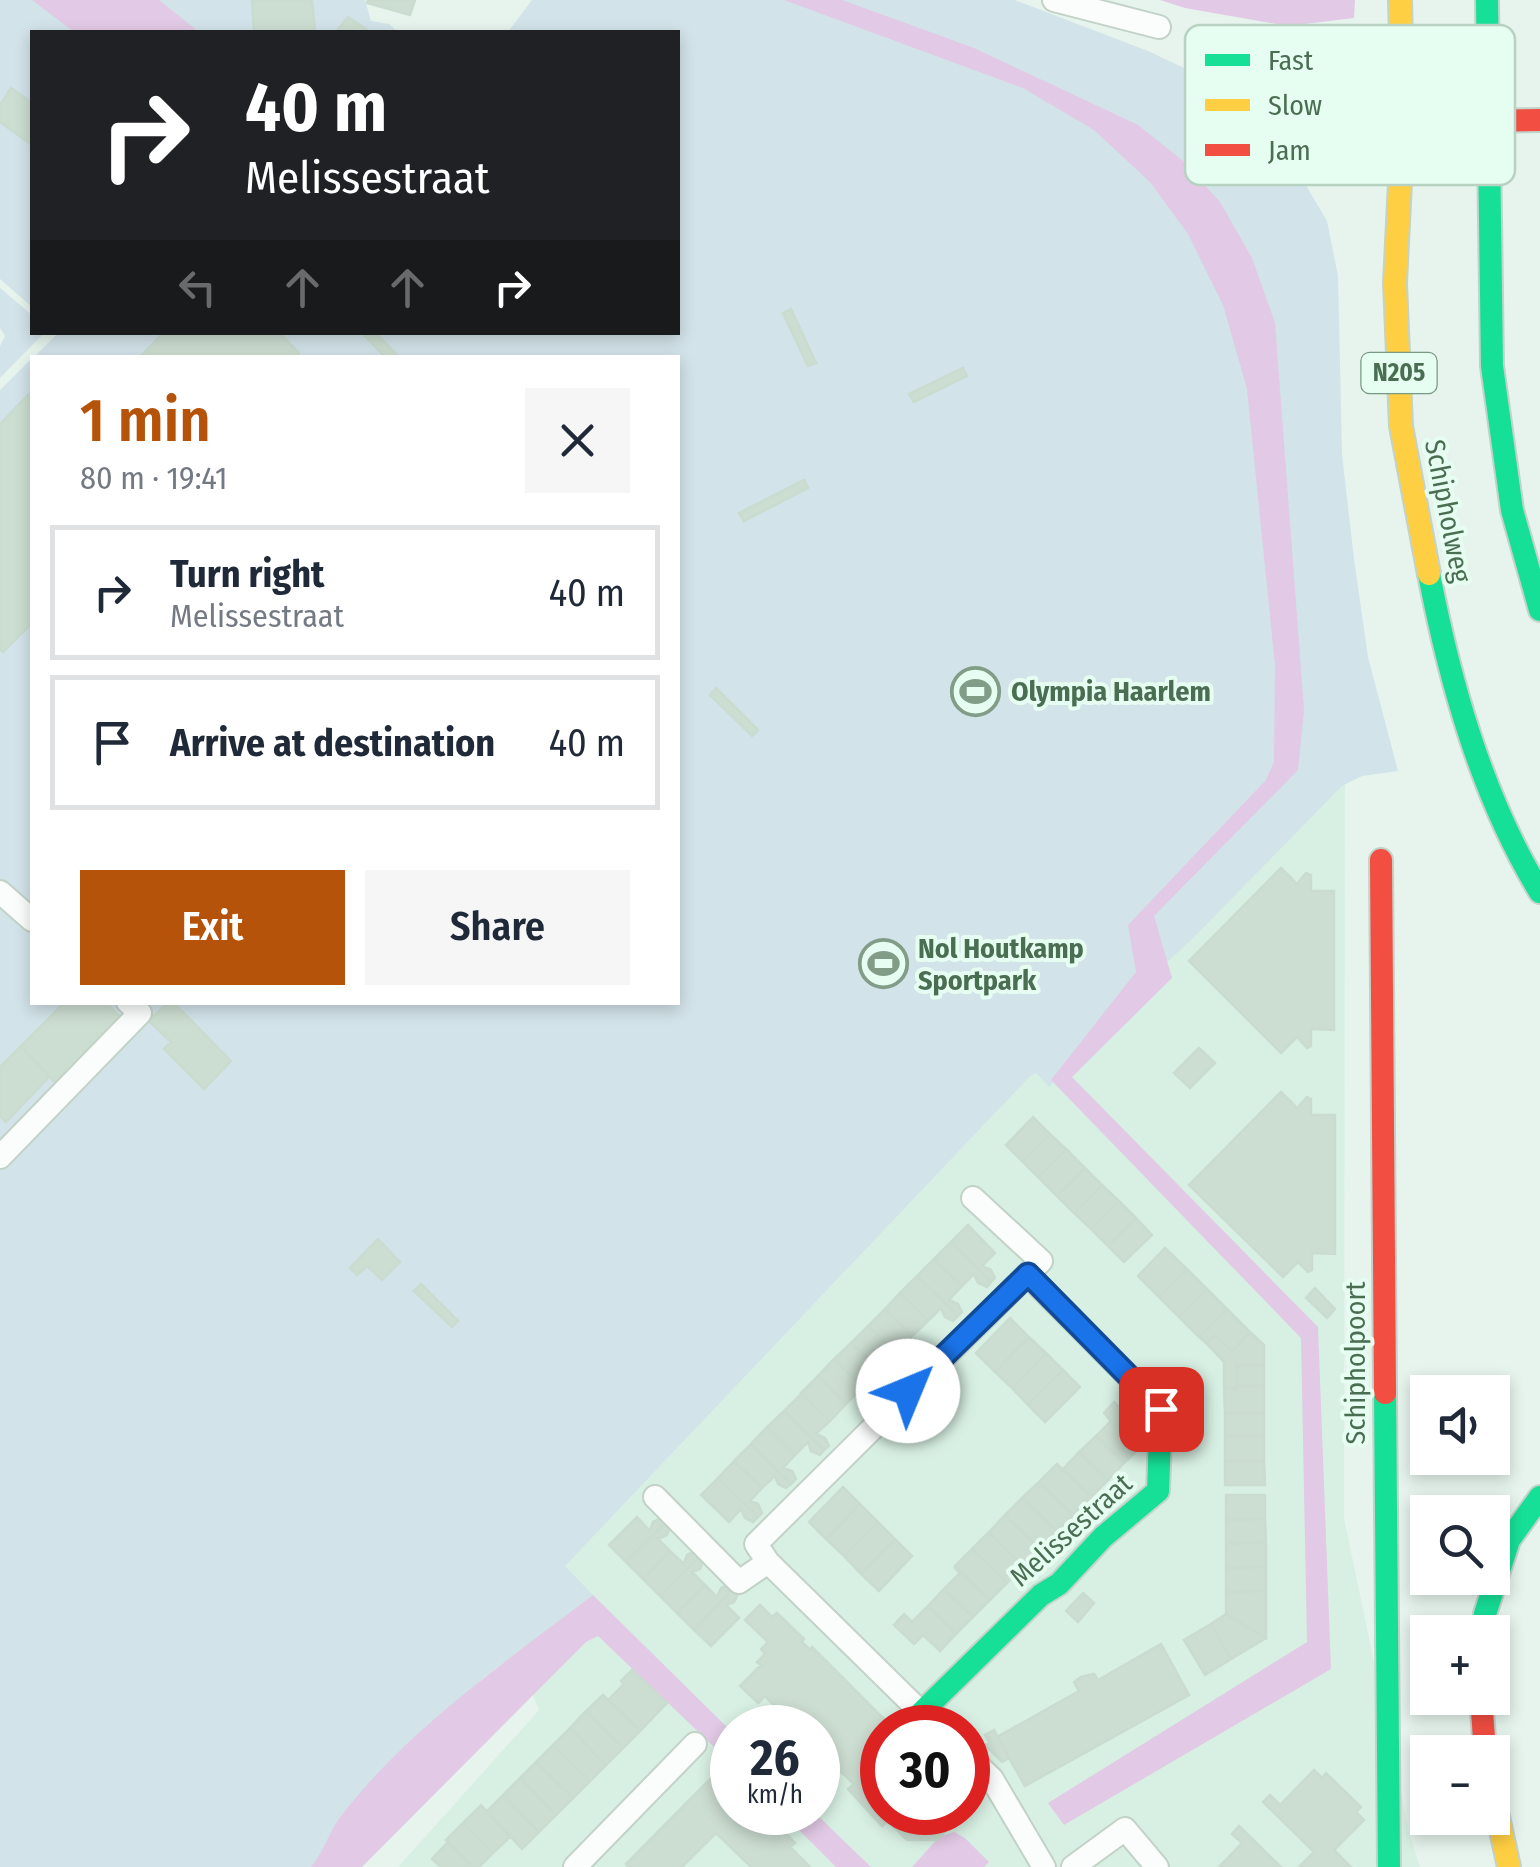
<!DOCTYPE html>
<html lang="en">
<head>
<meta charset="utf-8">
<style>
  :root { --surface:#fff; --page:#f6f6f7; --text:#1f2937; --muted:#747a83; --line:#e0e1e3; --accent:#b45309 }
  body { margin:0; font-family:"Fira Sans Condensed",sans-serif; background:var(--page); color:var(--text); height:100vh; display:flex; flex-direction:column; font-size:38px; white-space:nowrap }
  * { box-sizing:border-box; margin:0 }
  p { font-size:32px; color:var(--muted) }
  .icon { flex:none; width:55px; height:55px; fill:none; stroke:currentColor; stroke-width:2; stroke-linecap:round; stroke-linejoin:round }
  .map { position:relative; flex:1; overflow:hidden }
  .side { position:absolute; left:30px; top:355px; width:650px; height:650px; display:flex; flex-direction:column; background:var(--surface); border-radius:0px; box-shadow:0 5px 15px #0003 }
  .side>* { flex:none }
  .top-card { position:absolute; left:30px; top:30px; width:650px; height:305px; border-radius:0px; box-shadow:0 5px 15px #0003; background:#202124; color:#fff; overflow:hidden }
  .controls { position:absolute; left:1410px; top:1375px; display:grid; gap:20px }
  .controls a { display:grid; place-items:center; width:100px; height:100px; border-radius:0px; background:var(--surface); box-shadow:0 5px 15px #0003; font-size:50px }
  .speed { position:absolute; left:710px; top:1705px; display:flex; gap:20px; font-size:50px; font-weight:700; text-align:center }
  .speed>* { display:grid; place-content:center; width:130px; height:130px; border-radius:50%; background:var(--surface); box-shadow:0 5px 15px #0003; line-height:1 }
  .speed small { font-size:25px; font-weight:400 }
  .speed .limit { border:15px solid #d22; background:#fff; color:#111 }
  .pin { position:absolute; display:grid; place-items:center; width:85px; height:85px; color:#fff; margin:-42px; border-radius:20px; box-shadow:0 5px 15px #0006 }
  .me { position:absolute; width:110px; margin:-55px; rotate:45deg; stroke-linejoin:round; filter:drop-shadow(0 0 8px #0008) }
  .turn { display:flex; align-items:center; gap:35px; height:210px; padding:0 50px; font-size:45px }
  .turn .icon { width:130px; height:130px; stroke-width:2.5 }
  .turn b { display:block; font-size:70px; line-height:85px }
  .lanes { display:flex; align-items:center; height:95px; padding:0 50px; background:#0003; justify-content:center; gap:50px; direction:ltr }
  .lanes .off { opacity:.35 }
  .round { display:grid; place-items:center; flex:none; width:105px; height:105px; border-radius:0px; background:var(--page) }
  .summary { display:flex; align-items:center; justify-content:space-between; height:170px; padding:0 50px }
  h1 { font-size:60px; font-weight:600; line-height:75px; color:var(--accent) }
  .button { display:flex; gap:20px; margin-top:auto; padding:20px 50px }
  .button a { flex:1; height:115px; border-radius:0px; background:var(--accent); color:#fff; font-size:40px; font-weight:600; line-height:115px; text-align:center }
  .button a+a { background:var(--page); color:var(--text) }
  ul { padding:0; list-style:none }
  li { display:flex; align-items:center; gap:30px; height:135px; margin:0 20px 15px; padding:0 30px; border:5px solid var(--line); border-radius:0px }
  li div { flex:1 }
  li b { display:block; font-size:38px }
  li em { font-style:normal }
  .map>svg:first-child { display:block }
</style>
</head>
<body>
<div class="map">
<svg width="1540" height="1867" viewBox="0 0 1540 1867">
  <rect width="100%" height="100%" fill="#e6f4ed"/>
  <path fill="#d8f0e3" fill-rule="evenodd" d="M1345 756 1344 1518 1410 1836 1420 1867H398L539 1710 489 1591ZM732 1728H818V1812H732ZM882 1728H968V1812H882Z"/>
  <path fill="#d2e3e9" d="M0 0H365L371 21 389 24 398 32H32V307L0 279Z
    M532 0H1015L1148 51 1199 75 1236 99 1298 172 1327 221 1338 276 1342 455 1354 559 1368 657 1398 771 1362 776 1342 786 1192 939 1136 991 1049 1087 1036 1073 1030 1076 565 1566 593 1595 482 1679 311 1867H0V390L32 358V1002H678V358H33L59 332H678V32H508Z
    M0 288 32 315V332L44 333 0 378V346L5 336 0 328Z"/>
  <path fill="#e2c9e5" d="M32 0H159L199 32H74Z
    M784 0H842L974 48 1138 125 1183 161 1220 202 1252 258 1275 323 1304 710 1298 770 1154 916 1172 978 1072 1077 1318 1327 1331 1669 1064 1825 1048 1803 1307 1642 1301 1338 1051 1080 1136 972 1128 925 1266 780 1274 762 1275 665 1247 389 1223 305 1188 234 1150 182 1094 130 1023 88Z
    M1160 0H1355L1354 18 1288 26 1185 8Z
    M593 1595 732 1732V1764L598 1636 586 1642 362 1867H311C323 1853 328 1835 338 1820 405 1731 505 1662 593 1595Z
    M782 1813H815L871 1867H836Z
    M954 1832 965 1838 989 1862 984 1867H912L939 1837Z"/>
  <path fill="#ccddd1" stroke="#c9dccf" stroke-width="2.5" d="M252 0H312L315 32H254Z
    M368 0H415L410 15 367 3Z
    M348 17 370 32H336Z
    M11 88 32 103V145L0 122V105Z
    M791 309 816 363 808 366 783 313Z
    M164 332H279L299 353 295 358H139Z
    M365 332H375L400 358H386L363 334Z
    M963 368 967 376 914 402 909 394Z
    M32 391V623L3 652 0 649V424Z
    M804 480 808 488 744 521 739 513Z
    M716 688 758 730 752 736 710 695Z
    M1281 868 1297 884 1306 873 1311 875V891H1334V1030L1311 1029V1046L1307 1048 1297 1037 1281 1053 1189 961Z
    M65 1002H105L123 1020 58 1086 21 1046Z
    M168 1002H173L231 1061 204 1089 164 1049 171 1042 149 1021Z
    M21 1046 49 1077 6 1122 0 1116V1067Z
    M1199 1048 1215 1063 1190 1088 1174 1073Z
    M1281 1092 1297 1108 1307 1097 1311 1099V1115H1335V1254L1312 1253V1270L1308 1272 1298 1262 1283 1277 1189 1185Z
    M1033 1117 1050 1134 1023 1162 1006 1145Z
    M1050 1134 1066 1149 1038 1177 1023 1162Z
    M1066 1149 1085 1168 1057 1196 1038 1177Z
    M1085 1168 1102 1185 1074 1213 1057 1196Z
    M1102 1185 1119 1201 1091 1229 1074 1213Z
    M1119 1201 1136 1218 1108 1246 1091 1229Z
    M1136 1218 1152 1235 1124 1262 1108 1246Z
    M968 1225 995 1253 982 1266 991 1270 995 1278 991 1282 951 1242Z
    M378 1239 400 1262 382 1280 367 1266 357 1275 350 1268Z
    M951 1242 991 1282 987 1287 978 1283 974 1274 962 1286 934 1259Z
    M1165 1248 1187 1269 1159 1297 1138 1276Z
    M934 1259 962 1286 949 1300 958 1304 962 1312 958 1316 917 1276Z
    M1187 1269 1207 1289 1179 1317 1159 1297Z
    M917 1276 958 1316 953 1321 945 1317 941 1308 928 1321 900 1293Z
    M421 1284 458 1321 452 1327 414 1291Z
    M1315 1288 1335 1309 1327 1318 1306 1298Z
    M1207 1289 1227 1309 1199 1337 1179 1317Z
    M900 1293 928 1321 912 1336 885 1309Z
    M885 1309 912 1336 896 1353 868 1326Z
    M1227 1309 1250 1332 1232 1351 1215 1335 1206 1343 1199 1337Z
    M1010 1318 1029 1337 995 1372 976 1353Z
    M868 1326 896 1353 879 1370 851 1343Z
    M1250 1332 1264 1345V1365H1237V1389L1224 1388V1362L1206 1343 1215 1335 1232 1351Z
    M1029 1337 1046 1353 1012 1388 995 1372Z
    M851 1343 879 1370 863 1387 834 1359Z
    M1046 1353 1063 1370 1028 1405 1012 1388Z
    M834 1359 863 1387 846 1404 818 1376Z
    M1237 1365H1264V1386H1237Z
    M1063 1370 1080 1387 1045 1422 1028 1405Z
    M818 1376 846 1404 830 1421 801 1393Z
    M1237 1386H1264V1413H1225L1224 1388 1237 1389Z
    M802 1393 830 1421 816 1434 825 1438 829 1446 824 1450 784 1411Z
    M1114 1402 1133 1421 1125 1431 1141 1447 1124 1463 1096 1436 1111 1421 1104 1413Z
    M784 1411 824 1450 820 1455 811 1451 808 1442 795 1455 767 1427Z
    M1225 1413H1264V1436H1225Z
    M767 1427 795 1455 783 1468 792 1471 796 1479 791 1484 751 1444Z
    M1096 1436 1124 1463 1108 1480 1079 1452Z
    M1225 1436H1264V1461H1225Z
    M751 1444 791 1484 786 1488 778 1484 775 1476 762 1488 734 1461Z
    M1079 1452 1108 1480 1091 1497 1063 1469Z
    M734 1461 762 1488 750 1501 758 1504 762 1513 758 1517 718 1478Z
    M1225 1461H1264L1265 1485H1225Z
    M1057 1464 1091 1497 1073 1515 1039 1482Z
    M718 1478 758 1517 753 1522 745 1518 741 1509 729 1522 701 1495Z
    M1039 1482 1073 1515 1057 1532 1022 1498Z
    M843 1487 860 1504 826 1539 809 1522Z
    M1226 1495H1265V1519L1226 1520Z
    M1022 1498 1057 1532 1040 1549 1005 1515Z
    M860 1504 878 1522 844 1556 826 1539Z
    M1005 1515 1040 1549 1023 1566 989 1532Z
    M637 1517 650 1531 653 1522 662 1518 666 1522 626 1562 609 1545Z
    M1265 1519 1266 1542 1226 1544V1520Z
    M666 1522 670 1527 667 1535 658 1539 670 1551 643 1579 626 1562Z
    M878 1522 895 1539 861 1574 844 1556Z
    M989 1532 1023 1566 1007 1583 972 1549Z
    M895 1539 912 1556 879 1591 861 1574Z
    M1266 1542V1567L1226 1568V1544Z
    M972 1549 1007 1583 990 1600 955 1566Z
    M670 1551 684 1564 687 1555 695 1551 700 1556 660 1596 643 1579Z
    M700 1556 704 1560 700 1569 692 1572 705 1585 677 1613 660 1596Z
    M954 1567 990 1600 973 1617 944 1589 960 1573Z
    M1266 1567V1591L1226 1592V1568Z
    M705 1585 717 1597 721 1588 729 1585 733 1589 694 1630 677 1613Z
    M733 1589 738 1594 734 1602 726 1605 739 1618 711 1646 694 1630Z
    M944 1589 973 1617 956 1634 928 1606Z
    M1266 1591V1638L1226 1614V1592Z
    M1083 1593 1094 1603 1078 1622 1066 1611Z
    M760 1605 772 1617 777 1613 804 1639 802 1642 810 1650 812 1647 893 1728H882V1812H948L956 1820 937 1840H907L888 1821 882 1826 848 1789 854 1784 836 1767 829 1773 818 1762V1728H786L777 1719 782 1714 765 1696 758 1703 740 1686 761 1665 757 1662 765 1654 761 1649 768 1642 745 1620Z
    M928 1606 956 1634 940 1651 923 1635 914 1644 894 1625 904 1614 912 1622Z
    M1226 1614 1266 1638 1231 1659 1211 1624Z
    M1211 1624 1231 1659 1205 1675 1184 1640Z
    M1161 1644 1189 1695 1025 1786 997 1737 1079 1691 1074 1682 1081 1677 1094 1674 1098 1680Z
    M632 1670 667 1703 640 1731 608 1700 624 1684 621 1681Z
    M603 1695 640 1731 623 1748 586 1711Z
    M586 1711 623 1748 606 1765 570 1728Z
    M570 1728 606 1765 590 1781 553 1745Z
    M994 1730 1009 1758 1002 1762 985 1745 990 1743 985 1735Z
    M553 1745 590 1781 573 1798 536 1762Z
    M536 1762 573 1798 556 1815 520 1778Z
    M1314 1770 1322 1778 1326 1773 1361 1807 1356 1812 1364 1820 1334 1850 1351 1867H1299L1314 1852 1263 1802 1270 1795 1280 1805Z
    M716 1773 732 1789V1812H756L765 1822 770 1817 795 1843 790 1847 810 1867H751L716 1833 682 1867H628L626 1864Z
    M520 1778 556 1815 539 1832 503 1795Z
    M503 1795 539 1832 522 1849 487 1811Z
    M481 1805 510 1837 493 1853 463 1823Z
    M463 1823 493 1853 479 1867H473L446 1840Z
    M1239 1826 1281 1867H1219L1242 1843 1232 1834Z
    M448 1842 473 1867H441L432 1859Z"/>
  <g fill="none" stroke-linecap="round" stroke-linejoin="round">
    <defs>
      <path id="street" d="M1054 0 1159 27
        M0 892 32 920
        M0 1157 140 1013 128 1002
        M655 1497 739 1582 768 1562 937 1728
        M768 1562 756 1544 1041 1261 973 1198
        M968 1756 992 1779 1044 1867
        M575 1867 695 1744
        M1073 1867 1125 1829 1157 1867"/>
      <path id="fast" d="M1487 0 1492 366 1512 510 1540 610
        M1429 574C1450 683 1482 797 1540 892
        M1385 1393 1389 1867
        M1483 1632 1485 1614 1509 1540 1540 1497
        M921 1713 1041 1595 1059 1584 1103 1537 1158 1491 1161 1409 1028 1275"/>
      <path id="slow" d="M1400 0 1403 122 1395 283 1401 426 1429 574
        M1492 1789 1509 1867"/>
      <path id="jam" d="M1403 122 1540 120
        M1381 860 1385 1393
        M1481 1698 1485 1752"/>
    </defs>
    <use href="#street" stroke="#c2d2c7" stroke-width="26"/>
    <use href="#fast" stroke="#c3d3c9" stroke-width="26"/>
    <use href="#slow" stroke="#c3d3c9" stroke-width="26"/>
    <use href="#jam" stroke="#c3d3c9" stroke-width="26"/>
    <use href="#street" stroke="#fbfdfc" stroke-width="22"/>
    <use href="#fast" stroke="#16e098" stroke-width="22"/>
    <use href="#slow" stroke="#ffcf43" stroke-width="22"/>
    <use href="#jam" stroke="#f24e42" stroke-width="22"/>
  </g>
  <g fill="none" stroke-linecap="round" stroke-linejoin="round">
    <defs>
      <path id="route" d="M908 1391 1028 1274 1161 1409"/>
    </defs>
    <use href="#route" stroke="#114b97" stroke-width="25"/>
    <use href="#route" stroke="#1a73e8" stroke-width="18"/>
  </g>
  <defs>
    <symbol id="stadium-ring" viewBox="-11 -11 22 22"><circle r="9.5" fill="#e6fdf1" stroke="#819d88" stroke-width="1.5"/><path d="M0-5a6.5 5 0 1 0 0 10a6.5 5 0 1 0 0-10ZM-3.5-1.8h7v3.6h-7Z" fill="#819d88"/></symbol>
  </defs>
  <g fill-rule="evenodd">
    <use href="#stadium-ring" x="948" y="664" width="55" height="55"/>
    <use href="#stadium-ring" x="856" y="936" width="55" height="55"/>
  </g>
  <g text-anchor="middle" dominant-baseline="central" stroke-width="8" stroke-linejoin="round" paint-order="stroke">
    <rect fill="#e6fdf1" stroke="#799982" stroke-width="2.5" x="1361.5" y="353" width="75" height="40" rx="8"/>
    <g font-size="25" font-weight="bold" fill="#4a6e52">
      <text x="1399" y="373">N205</text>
    </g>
    <g font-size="28" fill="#4a6e52" stroke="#e6fdf1">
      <text transform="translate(1448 511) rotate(79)">Schipholweg</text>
      <text transform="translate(1355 1363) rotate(-90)">Schipholpoort</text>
      <text transform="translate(1071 1530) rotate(-42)">Melissestraat</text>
    </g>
    <g font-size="28" font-weight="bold" fill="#4a6e52" stroke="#e6fdf1" text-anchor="start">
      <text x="1011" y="691">Olympia Haarlem</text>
      <text x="918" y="948">Nol Houtkamp<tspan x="918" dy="32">Sportpark</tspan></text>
    </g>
  </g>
  <rect x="1185" y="25" width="330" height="160" rx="15" fill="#e6fdf1" stroke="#b7d2c1" stroke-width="2.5"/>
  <rect x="1205" y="54" width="45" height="12" fill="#16e098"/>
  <rect x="1205" y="99" width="45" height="12" fill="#ffcf43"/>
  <rect x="1205" y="144" width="45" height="12" fill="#f24e42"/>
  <g font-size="28" fill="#4a6e52">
    <text x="1268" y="70">Fast</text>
    <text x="1268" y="115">Slow</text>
    <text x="1268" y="160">Jam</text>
  </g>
</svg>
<div class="controls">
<a><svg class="icon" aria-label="sound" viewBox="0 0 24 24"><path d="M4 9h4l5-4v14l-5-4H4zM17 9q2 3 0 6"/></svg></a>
<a><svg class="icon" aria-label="search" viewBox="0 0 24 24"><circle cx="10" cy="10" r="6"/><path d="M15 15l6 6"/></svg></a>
<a>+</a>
<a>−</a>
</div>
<div class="speed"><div>26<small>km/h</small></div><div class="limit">30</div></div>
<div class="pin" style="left:1161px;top:1409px;background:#d93025"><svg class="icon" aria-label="arrive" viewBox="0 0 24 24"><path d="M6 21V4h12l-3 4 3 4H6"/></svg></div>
<svg class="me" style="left:908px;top:1391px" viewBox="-20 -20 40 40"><circle r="19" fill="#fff"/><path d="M0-13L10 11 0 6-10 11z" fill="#1a73e8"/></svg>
<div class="top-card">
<div class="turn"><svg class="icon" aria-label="right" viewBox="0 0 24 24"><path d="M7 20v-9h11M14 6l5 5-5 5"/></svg><div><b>40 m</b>Melissestraat</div></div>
<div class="lanes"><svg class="icon off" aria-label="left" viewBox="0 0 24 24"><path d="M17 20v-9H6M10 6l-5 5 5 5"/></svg><svg class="icon off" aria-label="ahead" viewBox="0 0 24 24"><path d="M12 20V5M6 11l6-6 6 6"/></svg><svg class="icon off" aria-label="ahead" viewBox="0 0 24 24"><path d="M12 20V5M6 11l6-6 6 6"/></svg><svg class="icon" aria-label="right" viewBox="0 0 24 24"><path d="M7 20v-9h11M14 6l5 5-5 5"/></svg></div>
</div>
<section class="side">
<div class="summary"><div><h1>1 min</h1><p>80 m · 19:41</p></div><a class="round"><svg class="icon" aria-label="close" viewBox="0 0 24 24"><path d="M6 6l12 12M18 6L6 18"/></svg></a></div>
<ul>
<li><svg class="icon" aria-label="right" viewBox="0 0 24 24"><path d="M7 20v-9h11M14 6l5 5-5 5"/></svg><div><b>Turn right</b><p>Melissestraat</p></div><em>40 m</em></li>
<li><svg class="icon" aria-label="arrive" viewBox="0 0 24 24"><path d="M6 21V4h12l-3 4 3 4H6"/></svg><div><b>Arrive at destination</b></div><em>40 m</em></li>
</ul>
<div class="button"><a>Exit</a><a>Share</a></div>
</section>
</div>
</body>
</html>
